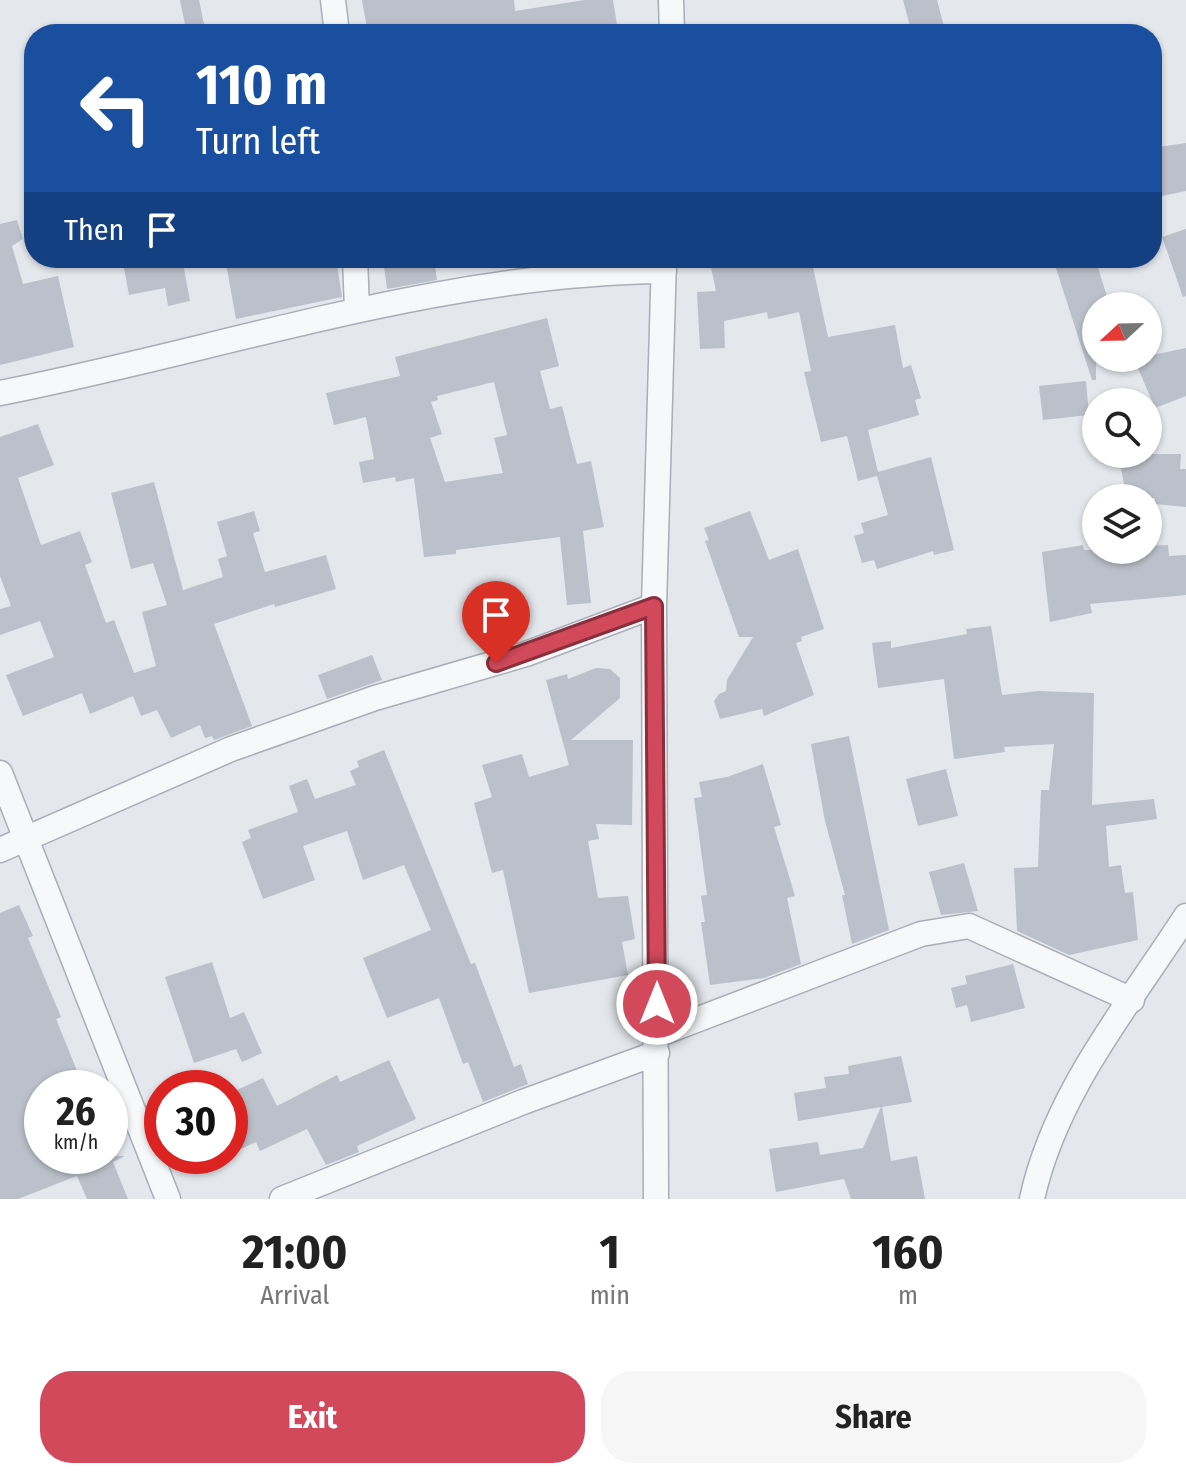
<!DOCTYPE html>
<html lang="en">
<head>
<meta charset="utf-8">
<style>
  :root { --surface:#fff; --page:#f6f6f6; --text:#222; --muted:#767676; --accent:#d1495b }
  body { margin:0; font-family:"Fira Sans Condensed",sans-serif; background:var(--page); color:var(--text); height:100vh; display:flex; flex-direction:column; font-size:30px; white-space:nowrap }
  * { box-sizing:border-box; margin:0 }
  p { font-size:26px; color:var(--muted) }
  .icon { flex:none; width:44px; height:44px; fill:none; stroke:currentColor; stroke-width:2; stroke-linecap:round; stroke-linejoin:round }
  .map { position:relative; height:1199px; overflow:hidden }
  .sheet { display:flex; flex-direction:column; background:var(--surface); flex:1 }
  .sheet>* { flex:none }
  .guide { position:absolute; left:24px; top:24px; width:1138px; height:244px; border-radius:32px; box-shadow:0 2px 6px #0004; background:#1a4fa0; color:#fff; overflow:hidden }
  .needle { width:52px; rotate:248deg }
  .fabs { position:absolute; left:1082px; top:292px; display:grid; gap:16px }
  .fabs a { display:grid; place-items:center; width:80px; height:80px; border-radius:50%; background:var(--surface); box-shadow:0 2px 6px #0004; font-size:40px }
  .speed { position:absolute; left:24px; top:1070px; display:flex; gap:16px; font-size:40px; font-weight:700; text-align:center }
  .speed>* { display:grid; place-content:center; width:104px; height:104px; border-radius:50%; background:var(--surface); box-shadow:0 2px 6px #0004; line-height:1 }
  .speed small { font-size:20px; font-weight:400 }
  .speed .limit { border:12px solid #d22; background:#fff; color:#111 }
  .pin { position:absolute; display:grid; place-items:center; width:68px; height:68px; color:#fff; margin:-82px -34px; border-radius:50% 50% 50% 0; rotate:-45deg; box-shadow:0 0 8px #0007 }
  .pin .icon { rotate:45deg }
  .me { position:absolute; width:88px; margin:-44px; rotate:0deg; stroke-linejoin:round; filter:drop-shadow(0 0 6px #0008) }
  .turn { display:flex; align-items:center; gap:28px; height:168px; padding:0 40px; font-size:36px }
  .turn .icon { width:104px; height:104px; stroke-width:2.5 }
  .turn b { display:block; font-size:56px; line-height:68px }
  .then { display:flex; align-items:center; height:76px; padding:0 40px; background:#0003; gap:16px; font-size:30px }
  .eta { display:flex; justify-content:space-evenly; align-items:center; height:136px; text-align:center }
  .eta b { font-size:48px; font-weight:700; line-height:56px }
  .action { display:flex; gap:16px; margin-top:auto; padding:16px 40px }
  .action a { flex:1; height:92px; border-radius:32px; background:var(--accent); color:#fff; font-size:32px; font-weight:700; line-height:92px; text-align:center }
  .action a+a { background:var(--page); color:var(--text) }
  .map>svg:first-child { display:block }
</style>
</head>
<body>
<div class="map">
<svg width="1186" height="1199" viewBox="0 0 1186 1199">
  <rect width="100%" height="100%" fill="#e4e7ec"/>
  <path fill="#bbc0ca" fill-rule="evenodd" d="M180 0H199L206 34H187Z
    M362 0H514L515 11 585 0H613L618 31 368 34Z
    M903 0H937L946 34H912Z
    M1186 143V191L1152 198V148Z
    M17 220 23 239 12 246 23 284 58 276 74 347 0 365V224Z
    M1186 229V296L1183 297 1162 237Z
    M122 258H182L190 301 168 306 165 288 129 295Z
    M225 258H336L342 297 236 319Z
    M383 258H434L437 280 387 289Z
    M709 258H811L828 337 895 325 903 368 911 365 921 398 915 400 919 415 868 430 878 472 931 457 954 550 934 555 933 551 877 569 874 560 862 563 854 536 864 533 861 523 888 515 877 476 858 481 847 436 821 442 804 372 811 371 799 312 768 319 767 312 724 321 725 348 700 349 697 292 716 291Z
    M1076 258H1095L1110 306H1096V380H1092L1055 265Z
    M547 318 559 366 540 371 550 409 562 406 577 464 591 461 604 527 583 531 591 603 567 605 560 537 456 550V554L424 557 414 478 396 482 395 477 363 483 359 462 374 459 366 417 334 425 326 393 400 376 395 357ZM494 382 507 435 494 438 503 473 445 482 430 438 442 434 431 402 438 400 437 396Z
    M1186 348V396L1155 408 1134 359Z
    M1086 381 1089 415 1043 420 1039 386Z
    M38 424 54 465 18 478 41 545 80 531 92 562 85 565 106 623 114 620 134 673 156 666 142 612 167 605 153 563 131 569 111 493 154 482 183 590 223 577 218 559 227 556 217 522 254 511 260 531 253 533 265 572 326 555 336 589 275 607 274 604 214 624 252 726 214 740 212 736 205 738 200 725 171 738 157 710 141 716 133 696 90 714 82 693 23 716 6 675 54 657 40 621 0 635V609L11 606 0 576V437Z
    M1118 454H1181L1180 469H1186V507L1155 504V498H1127Z
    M750 511 769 560 798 549 824 629 801 637 802 641 796 643 814 695 764 716 762 709 720 719 714 701 719 694 726 691 727 680 753 637H739L705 541 709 540 704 528Z
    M1083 545 1084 550H1148V546L1168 545 1169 556 1186 555V595L1090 604 1092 613 1050 622 1042 552Z
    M991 626 1002 695 1038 691 1094 693 1092 805 1154 799 1157 819 1106 826 1109 867 1121 865 1125 893 1133 892 1138 940 1069 955 1017 931 1014 868 1038 867 1041 790H1049L1054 744 1004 747 1005 752 954 759 944 679 878 688 872 643 891 641V648L967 634 966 629Z
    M372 655 382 680 327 699 318 675Z
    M596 668 610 669 620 678V698L571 740H633L632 825 596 824 599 839 588 841 598 898 628 896 635 939 622 942 628 975 529 993 503 870 492 873 474 803 492 797 482 765 522 754 529 777 569 765 546 680 567 674 568 679Z
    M849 736 889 930 852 944 842 895H845L825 821 811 744Z
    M384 750 471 964 475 963 514 1067 521 1064 528 1084 483 1102 468 1062 463 1064 439 998 387 1018 363 958 431 930 404 865 363 880 347 831 303 846 315 880 263 899 242 842 251 838 248 830 298 812 289 786 307 779 315 799 356 785 350 771 359 767 357 761Z
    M763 764 781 825 774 827 795 896 787 898 801 964 764 978 710 985 701 922H705L701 896 707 895 694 798 702 797 699 782 727 777Z
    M946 769 958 816 918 826 906 779Z
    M964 863 978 911 941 915 929 872Z
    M19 905 33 936 28 938 61 1017 56 1019 84 1088H42V1156H125L113 1162 128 1199H87L77 1176 18 1199H0V913Z
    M212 962 230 1018 244 1012 262 1053 242 1062 236 1049 194 1063 165 977Z
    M1013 964 1025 1008 971 1022 967 1005 956 1008 951 988 967 984 965 976Z
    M901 1056 912 1102 882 1107 891 1161 917 1156 925 1199H851L844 1179 776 1192 769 1149 818 1142 820 1155 863 1148 881 1107 798 1121 794 1093 826 1088 824 1077 849 1074 848 1066Z
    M389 1060 416 1119 357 1146 359 1152 316 1169 326 1165 307 1129 260 1151 256 1142 230 1154V1093L263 1078 277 1106 337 1075 340 1082Z"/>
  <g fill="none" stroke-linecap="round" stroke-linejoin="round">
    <defs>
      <path id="street" d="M333 0 337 34
        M671 0 672 34
        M355 258 357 309
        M0 393C221 350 437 273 664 271
        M0 773 168 1199
        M0 850 231 749 375 698 526 654 654 606
        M657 1035 921 934 969 926 1132 1000
        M282 1199 523 1102 657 1053
        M656 1199 654 606 664 258
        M1032 1199C1055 1093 1128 1006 1186 916"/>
    </defs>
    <use href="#street" stroke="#a9aeb7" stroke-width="27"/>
    <use href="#street" stroke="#f7f8fa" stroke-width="24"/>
  </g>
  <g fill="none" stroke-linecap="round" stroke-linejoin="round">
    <defs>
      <path id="route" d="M496 663 654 606 657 1004"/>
    </defs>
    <use href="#route" stroke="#882f3b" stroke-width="20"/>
    <use href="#route" stroke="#d1495b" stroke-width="14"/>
  </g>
</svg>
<div class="fabs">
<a><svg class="needle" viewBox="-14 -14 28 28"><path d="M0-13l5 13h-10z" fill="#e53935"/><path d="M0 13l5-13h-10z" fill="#767676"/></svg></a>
<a><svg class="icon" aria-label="search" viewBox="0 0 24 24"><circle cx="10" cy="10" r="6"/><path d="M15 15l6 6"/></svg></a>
<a><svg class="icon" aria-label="layers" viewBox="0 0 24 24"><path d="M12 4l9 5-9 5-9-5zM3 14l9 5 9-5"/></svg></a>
</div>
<div class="speed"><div>26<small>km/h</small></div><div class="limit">30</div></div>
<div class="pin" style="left:496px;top:663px;background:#d93025"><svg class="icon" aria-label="arrive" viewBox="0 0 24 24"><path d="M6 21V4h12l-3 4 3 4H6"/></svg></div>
<svg class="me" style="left:657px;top:1004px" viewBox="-20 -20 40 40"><circle r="17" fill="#d1495b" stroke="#fff" stroke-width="3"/><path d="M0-11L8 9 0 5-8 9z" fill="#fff"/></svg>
<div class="guide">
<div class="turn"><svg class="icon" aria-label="left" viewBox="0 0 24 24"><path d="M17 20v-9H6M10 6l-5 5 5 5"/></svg><div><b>110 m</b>Turn left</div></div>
<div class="then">Then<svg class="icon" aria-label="arrive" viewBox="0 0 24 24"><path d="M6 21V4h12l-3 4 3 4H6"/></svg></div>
</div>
</div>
<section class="sheet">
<div class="eta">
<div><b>21:00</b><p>Arrival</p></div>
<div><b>1</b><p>min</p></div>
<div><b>160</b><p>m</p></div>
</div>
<div class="action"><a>Exit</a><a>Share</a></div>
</section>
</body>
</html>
